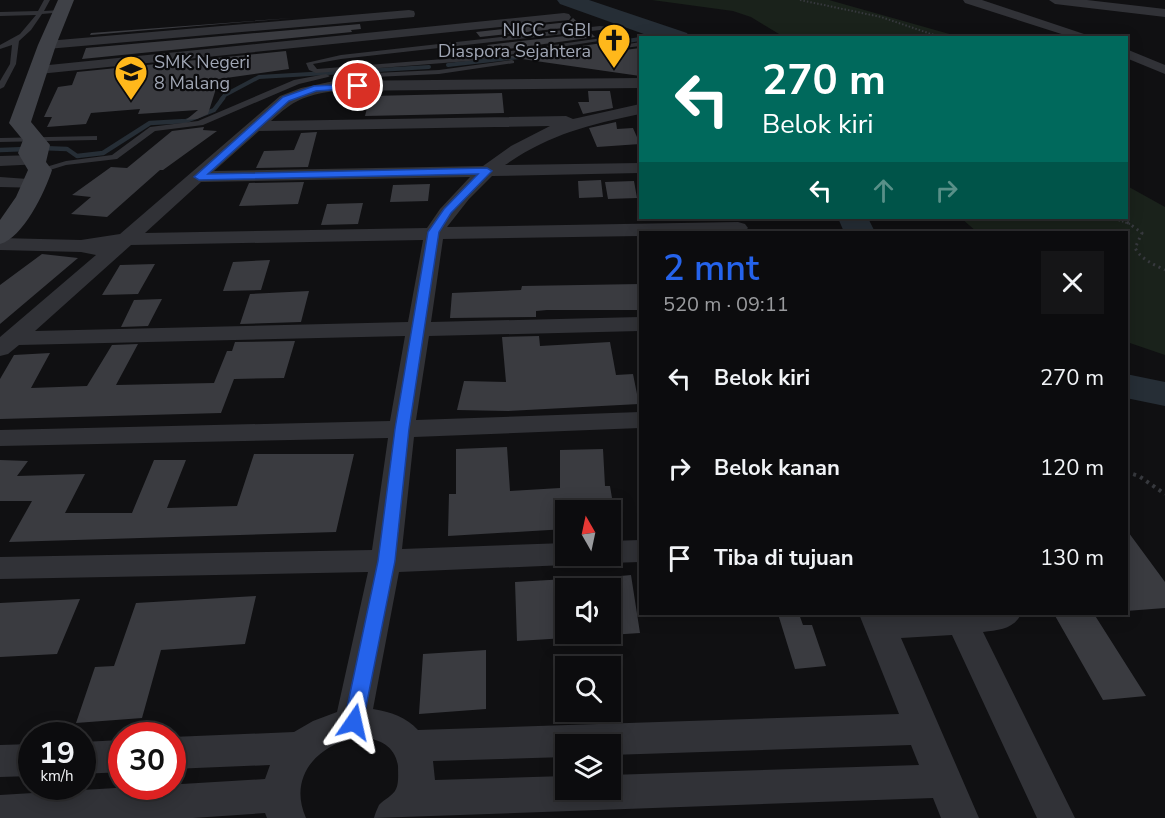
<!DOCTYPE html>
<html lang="id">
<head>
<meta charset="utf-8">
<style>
  :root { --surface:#0c0c0e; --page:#151517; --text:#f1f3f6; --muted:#9a9b9e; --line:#2c2c2e; --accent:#2563eb }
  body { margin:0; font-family:"Nunito Sans",sans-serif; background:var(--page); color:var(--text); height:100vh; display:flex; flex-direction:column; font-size:22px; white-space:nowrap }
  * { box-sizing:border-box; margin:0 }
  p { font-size:20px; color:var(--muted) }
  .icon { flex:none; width:33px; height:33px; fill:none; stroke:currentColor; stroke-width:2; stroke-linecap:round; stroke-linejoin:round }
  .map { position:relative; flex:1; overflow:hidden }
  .sheet { position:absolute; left:639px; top:231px; width:489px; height:384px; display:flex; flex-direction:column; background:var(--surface); border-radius:0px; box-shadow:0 3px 15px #0003,0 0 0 2px var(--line) }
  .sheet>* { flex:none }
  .guide { position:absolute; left:639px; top:36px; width:489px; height:183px; border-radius:0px; box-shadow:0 3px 15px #0003,0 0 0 2px var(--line); background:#00695c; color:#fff; overflow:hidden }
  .needle { width:39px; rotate:351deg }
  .fabs { position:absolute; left:555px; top:500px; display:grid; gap:12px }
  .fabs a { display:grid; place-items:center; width:66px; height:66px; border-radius:0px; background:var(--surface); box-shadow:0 3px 15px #0003,0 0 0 2px var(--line); font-size:30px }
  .speed { position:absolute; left:18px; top:722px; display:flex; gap:12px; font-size:30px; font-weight:700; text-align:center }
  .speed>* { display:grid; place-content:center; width:78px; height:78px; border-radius:50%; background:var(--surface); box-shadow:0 3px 15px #0003,0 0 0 2px var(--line); line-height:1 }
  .speed small { font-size:15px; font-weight:400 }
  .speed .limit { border:9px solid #d22; background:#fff; color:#111 }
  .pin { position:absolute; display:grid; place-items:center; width:51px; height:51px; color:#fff; margin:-26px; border:3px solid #fff; border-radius:50%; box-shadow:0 2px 6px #0007 }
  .me { position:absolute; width:66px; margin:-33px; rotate:11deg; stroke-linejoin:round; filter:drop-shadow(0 0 4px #0008) }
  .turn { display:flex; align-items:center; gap:21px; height:126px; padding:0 24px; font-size:27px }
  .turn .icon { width:78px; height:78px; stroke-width:2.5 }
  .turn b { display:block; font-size:42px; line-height:51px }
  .lanes { display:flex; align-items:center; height:57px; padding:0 24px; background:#0003; justify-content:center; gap:30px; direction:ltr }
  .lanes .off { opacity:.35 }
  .round { display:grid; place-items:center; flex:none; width:63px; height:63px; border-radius:0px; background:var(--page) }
  .head { display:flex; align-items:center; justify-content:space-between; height:102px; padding:0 24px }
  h1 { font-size:36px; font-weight:600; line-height:45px; color:var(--accent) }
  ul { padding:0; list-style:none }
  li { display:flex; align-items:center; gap:18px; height:90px; padding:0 24px }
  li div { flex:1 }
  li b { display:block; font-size:22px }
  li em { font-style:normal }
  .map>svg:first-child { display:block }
</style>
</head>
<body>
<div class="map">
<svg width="1165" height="818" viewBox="0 0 1165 818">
  <rect width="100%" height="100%" fill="#101012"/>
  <path fill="#1a221b" d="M652 0H829L960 37H784L751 17 733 11Z
    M1127 182 1129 187 1165 207V355L1127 342 1126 232H977L961 218H1126Z"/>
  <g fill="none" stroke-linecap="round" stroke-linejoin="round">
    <path stroke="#262e36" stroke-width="4" d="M652 38 670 35
      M597 46 640 39
      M448 65 520 57
      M221 100 225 95 259 77 429 67"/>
    <path stroke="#262e36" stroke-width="4.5" d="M41 148 67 149 77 156 103 153 150 123 186 121 214 110 223 98
      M0 150 27 149"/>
    <path fill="#262e36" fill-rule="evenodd" d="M557 0H589L687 33 690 38H655L560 4Z
      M838 218H868L875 232H844Z
      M1126 374 1165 382V406L1126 398Z"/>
  </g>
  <path fill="#3a3b40" d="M292 18 90 35 91 33Z
    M573 18 582 26 480 37 476 32 569 22Z
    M360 24 361 29 351 30 352 32 82 59 86 48Z
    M591 33 595 37 493 51 487 45Z
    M602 43 606 46 605 50 609 52 640 48V76L508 57Z
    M286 51 289 69 219 79 208 114 197 119 186 120 198 110 138 114 140 109 91 113 86 124 47 127 52 117H44L58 87 72 85 77 72Z
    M588 91H610L613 108 583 114 578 102H589Z
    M502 93 504 113 365 116 370 96Z
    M616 122 617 129 633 128 640 144 597 147 589 128Z
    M204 127 203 130 217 131 163 170H160L107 217 71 214 91 197 72 195 111 167 127 168 172 131Z
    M317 132 308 167 256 168 264 151 294 150 301 133Z
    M601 180 603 197 579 198 578 181Z
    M634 181 637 198 608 199 605 182Z
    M304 182 298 204 239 206 249 183Z
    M430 184 428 201 390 202 393 185Z
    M363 203 358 224 321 225 327 204Z
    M42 254 78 258 0 324V285Z
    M270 260 261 290 223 291 233 262Z
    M155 264 138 294 102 295 120 265Z
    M640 284V310H547L536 311V317L450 318 452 293 521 290 522 286Z
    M309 291 301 322 240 324 250 294Z
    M162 299 148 326 121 327 134 300Z
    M539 336 540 346 610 342 616 375 633 374 639 404 508 411 457 410 464 381 506 382 502 337Z
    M295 341 284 378 234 379 221 413 0 419V379L14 355 50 353 31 388 87 386 112 345 138 344 116 385 214 383 227 351H232L235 342Z
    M507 447 510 491 560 488V450L603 449 605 486H610L614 510H566V529L448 536 449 494H456V449Z
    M254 454H354L336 532 9 542 32 501H0V460L28 461 17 476 85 474 65 513H132L154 460H186L167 508 237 506Z
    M1126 529 1165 582V608L1126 611Z
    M631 575 640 633 610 635V577Z
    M566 579V638L517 641 515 582Z
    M256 596 245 644 161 650 142 718 76 723 95 667 114 666 136 603Z
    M80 599 57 654 0 657V603Z
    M778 614H799L803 625H812L826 666 795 669Z
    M1054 614H1094L1146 696 1103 700Z
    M486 650V709L419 714 423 654Z"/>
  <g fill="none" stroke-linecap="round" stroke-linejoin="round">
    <path stroke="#37393e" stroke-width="2" stroke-dasharray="1.5 2" stroke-linecap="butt" d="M800 0 881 17 943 38
      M1112 218 1130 224"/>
    <path stroke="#37393e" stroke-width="3" stroke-dasharray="2 4" stroke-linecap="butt" d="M1127 222 1142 233 1135 248C1142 260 1153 264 1165 270"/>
    <path stroke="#37393e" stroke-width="4" stroke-dasharray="3 4.5" stroke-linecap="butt" d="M1126 472 1139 476 1165 494"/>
    <path fill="#313237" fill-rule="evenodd" d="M44 0H50L44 11 61 10 64 12 42 14 31 30 19 41 16 64 4 87 0 89V81L10 64 12 45 0 49V45L20 34 36 15 0 16V12L38 11Z
      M600 26 613 28 625 37 469 61 316 73 309 70 306 63 341 55ZM600 30 609 31 616 36 469 57 317 69 313 64 341 59Z
      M640 42V46L609 50 606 48Z
      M512 60 514 61V63L439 74 374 77 371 75 374 73 439 70Z
      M326 74 330 76 328 77 299 84 203 125 155 131 117 159 66 165 40 173 36 170 66 161 112 155 150 127 198 121 294 80Z
      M97 136V140H94L0 142V138Z"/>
    <path fill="#313237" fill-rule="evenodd" d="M963 0H982L1096 38H1074L965 3Z
      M1049 0H1087L1165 9V17L1055 4Z
      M409 10 414 11 415 14 414 17 47 49 40 45 47 41Z
      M564 13 569 14 571 17 569 20 39 74 32 70 39 66Z
      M1126 49 1165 65V74L1126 58Z
      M640 78V88L334 91C303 96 294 100 271 121L566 116 573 119 640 104V114C588 125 550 134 505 165L640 163V173L492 176 469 199 447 227 738 222 745 224 748 228 744 232H640V236L443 239 431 322 640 317V331L429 336 416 420 640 412V428L414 437 402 549 566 543V555H580L577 562 566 565 399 572 373 709C391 712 406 717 418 730L899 714 859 614H1021C1014 629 999 630 983 632L1075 818H1037L952 635 901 638 979 818H941L933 798 374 818C375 814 377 809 379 805 384 799 393 796 396 789 399 783 398 773 398 766 390 709 274 746 306 818H267L265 813 193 818H0V795L265 779 270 765 172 769V737L294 732 313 721 337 712 368 572 0 579V557L372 550 388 438 0 446V430L390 421 405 336 19 345 8 354 0 356V337L96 255 81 252 0 250V238L81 240 120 234 280 96 301 88 334 81ZM550 126 511 146 483 166 214 171 259 131ZM470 177 440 209 427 228 145 233 201 182ZM423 240 408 322 35 331 131 245ZM566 744H610V755L911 745 919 765 610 775V789H566V776L435 780 433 761 566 757Z
      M36 155 42 156 45 160 42 164 0 166V156Z
      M0 177 42 180 45 184 42 188 0 187Z
      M640 540V562L610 563 599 560 597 555H610V541Z
      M122 740V772L82 774V742Z
      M32 744V776L0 777V745Z"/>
    <path fill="#3f4147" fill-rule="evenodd" d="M58 0H74L56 45 31 122 50 145 46 162 52 170C45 192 23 238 0 244V220L16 197 28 170 18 153 23 140 9 123 38 45Z"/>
  </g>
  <path fill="#2563eb" stroke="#184099" stroke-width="1.5" d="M358 84H360V88L316 91 289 101 208 174 487 168 492 171 451 213 439 232 409 429 395 561 363 722 360 728 354 730 347 728 344 722 378 561 395 429 428 232 444 209 478 174 199 180 194 177 283 97 314 86Z"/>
  <defs>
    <symbol id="church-pin" viewBox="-11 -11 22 30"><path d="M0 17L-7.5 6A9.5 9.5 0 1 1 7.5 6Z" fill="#ffb81b" stroke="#0b0b0d"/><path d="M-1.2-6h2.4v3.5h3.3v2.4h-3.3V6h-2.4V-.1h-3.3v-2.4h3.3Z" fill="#111"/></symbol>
    <symbol id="school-pin" viewBox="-11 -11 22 30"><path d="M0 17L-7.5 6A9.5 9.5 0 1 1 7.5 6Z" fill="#ffb81b" stroke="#0b0b0d"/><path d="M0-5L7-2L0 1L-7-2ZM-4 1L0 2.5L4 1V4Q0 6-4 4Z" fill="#111"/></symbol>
  </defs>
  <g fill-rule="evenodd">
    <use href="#church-pin" x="595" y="21" width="38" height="52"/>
    <use href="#school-pin" x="112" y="53" width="38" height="52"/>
  </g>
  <g text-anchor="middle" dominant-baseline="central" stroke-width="4.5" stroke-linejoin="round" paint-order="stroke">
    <g font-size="18" fill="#a0a6b4" stroke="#0b0b0d" text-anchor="end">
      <text x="591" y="30">NICC - GBI<tspan x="591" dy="21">Diaspora Sejahtera</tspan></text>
      <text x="154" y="62" text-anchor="start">SMK Negeri<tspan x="154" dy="21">8 Malang</tspan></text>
    </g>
  </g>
</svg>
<div class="fabs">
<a><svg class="needle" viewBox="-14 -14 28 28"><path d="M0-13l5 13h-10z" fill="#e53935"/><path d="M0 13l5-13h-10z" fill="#9a9b9e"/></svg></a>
<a><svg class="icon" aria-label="sound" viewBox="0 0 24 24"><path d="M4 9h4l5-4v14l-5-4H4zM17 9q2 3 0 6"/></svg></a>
<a><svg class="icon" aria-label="search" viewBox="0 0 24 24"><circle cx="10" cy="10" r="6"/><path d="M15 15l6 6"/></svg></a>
<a><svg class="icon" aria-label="layers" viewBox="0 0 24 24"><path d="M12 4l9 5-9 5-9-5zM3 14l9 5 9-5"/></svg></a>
</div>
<div class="speed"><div>19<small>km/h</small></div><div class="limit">30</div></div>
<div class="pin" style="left:358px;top:86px;background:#d93025"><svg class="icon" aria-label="arrive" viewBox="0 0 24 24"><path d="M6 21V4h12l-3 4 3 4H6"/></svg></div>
<svg class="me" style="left:354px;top:722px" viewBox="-20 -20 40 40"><path d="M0-17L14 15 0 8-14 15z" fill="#2563eb" stroke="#fff" stroke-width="4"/></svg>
<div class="guide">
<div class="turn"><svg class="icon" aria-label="left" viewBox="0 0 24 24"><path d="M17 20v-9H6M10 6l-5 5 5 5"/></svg><div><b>270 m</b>Belok kiri</div></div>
<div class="lanes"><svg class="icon" aria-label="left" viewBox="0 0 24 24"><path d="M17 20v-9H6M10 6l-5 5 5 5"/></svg><svg class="icon off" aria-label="ahead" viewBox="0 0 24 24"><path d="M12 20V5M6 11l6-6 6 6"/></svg><svg class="icon off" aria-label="right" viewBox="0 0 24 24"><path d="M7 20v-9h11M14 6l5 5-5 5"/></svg></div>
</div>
<section class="sheet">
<div class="head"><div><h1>2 mnt</h1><p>520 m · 09:11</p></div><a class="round"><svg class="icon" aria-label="close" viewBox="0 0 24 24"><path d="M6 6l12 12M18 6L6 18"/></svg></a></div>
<ul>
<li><svg class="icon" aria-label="left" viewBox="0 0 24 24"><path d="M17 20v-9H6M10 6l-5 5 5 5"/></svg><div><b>Belok kiri</b></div><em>270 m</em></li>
<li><svg class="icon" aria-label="right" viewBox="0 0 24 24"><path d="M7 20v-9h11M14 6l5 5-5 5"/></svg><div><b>Belok kanan</b></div><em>120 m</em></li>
<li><svg class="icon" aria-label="arrive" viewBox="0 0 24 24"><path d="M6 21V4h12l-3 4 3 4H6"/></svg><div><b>Tiba di tujuan</b></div><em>130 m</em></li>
</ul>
</section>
</div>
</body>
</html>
